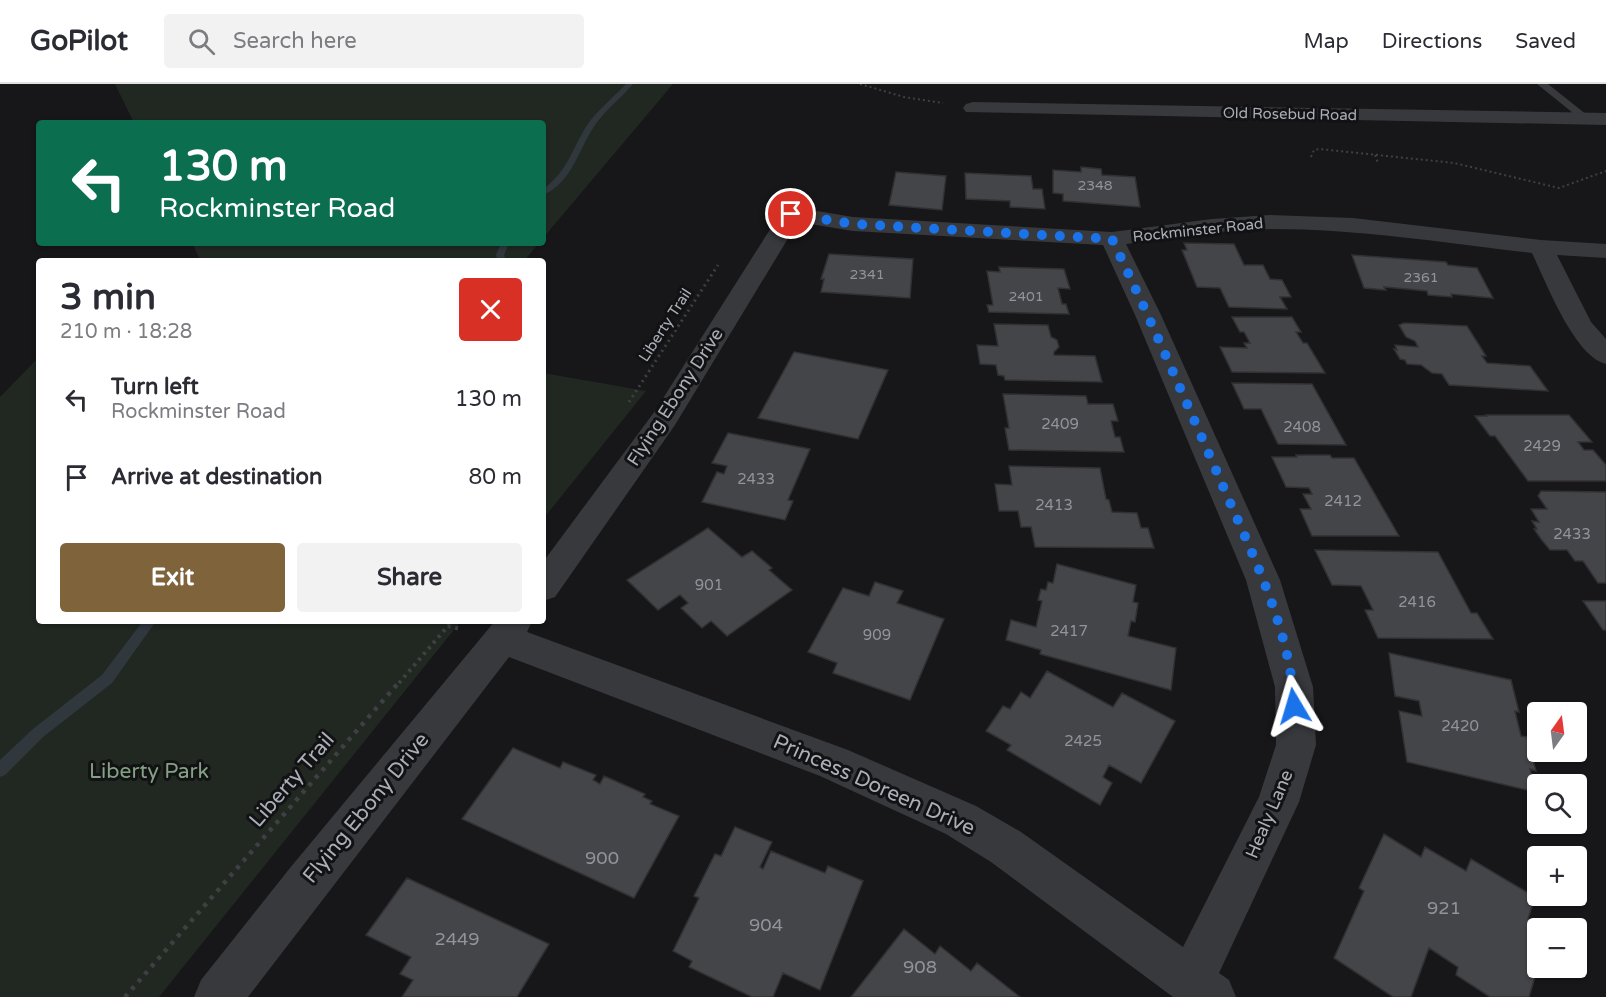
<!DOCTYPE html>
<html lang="en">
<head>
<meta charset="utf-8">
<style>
  :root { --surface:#fff; --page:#f2f2f3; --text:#2b2b33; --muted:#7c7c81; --line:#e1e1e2; --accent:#7e633b }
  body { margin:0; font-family:"Varela Round",sans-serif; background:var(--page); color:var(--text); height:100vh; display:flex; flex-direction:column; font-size:22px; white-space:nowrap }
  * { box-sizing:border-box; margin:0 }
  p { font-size:20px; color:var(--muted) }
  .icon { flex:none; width:33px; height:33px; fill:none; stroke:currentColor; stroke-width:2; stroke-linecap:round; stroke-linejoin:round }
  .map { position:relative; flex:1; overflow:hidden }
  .details { position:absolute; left:36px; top:174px; width:510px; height:366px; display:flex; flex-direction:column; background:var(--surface); border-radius:6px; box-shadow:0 2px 4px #0004 }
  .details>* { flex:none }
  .banner { position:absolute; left:36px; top:36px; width:510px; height:126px; border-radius:6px; box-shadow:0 2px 4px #0004; background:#0b6e4f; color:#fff; overflow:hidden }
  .needle { width:39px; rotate:14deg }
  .tools { position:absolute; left:1527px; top:618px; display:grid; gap:12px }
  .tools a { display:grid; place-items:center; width:60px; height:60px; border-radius:6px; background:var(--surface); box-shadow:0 2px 4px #0004; font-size:30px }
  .pin { position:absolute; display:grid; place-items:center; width:51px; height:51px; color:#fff; margin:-26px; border:3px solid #fff; border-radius:50%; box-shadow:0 2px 6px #0007 }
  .me { position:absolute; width:66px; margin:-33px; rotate:353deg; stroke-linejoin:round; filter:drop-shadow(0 0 4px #0008) }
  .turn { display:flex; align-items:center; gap:21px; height:126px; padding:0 24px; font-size:27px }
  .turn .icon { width:78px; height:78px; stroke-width:2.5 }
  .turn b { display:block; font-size:42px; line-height:51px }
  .round { display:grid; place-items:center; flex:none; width:63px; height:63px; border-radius:6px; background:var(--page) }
  .summary { display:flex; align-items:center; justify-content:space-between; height:102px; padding:0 24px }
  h1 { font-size:36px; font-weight:700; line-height:45px }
  .primary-button { display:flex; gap:12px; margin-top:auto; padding:12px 24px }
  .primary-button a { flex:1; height:69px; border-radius:6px; background:var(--accent); color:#fff; font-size:24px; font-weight:700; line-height:69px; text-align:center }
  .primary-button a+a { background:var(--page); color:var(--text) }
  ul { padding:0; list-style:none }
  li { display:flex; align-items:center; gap:18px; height:78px; padding:0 24px }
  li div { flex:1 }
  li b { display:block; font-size:22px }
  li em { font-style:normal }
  header { display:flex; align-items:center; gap:36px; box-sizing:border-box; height:84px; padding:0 30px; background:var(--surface); border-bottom:2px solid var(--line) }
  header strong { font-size:28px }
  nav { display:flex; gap:33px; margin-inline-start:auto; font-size:21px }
  .search { width:420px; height:54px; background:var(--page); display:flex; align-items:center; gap:15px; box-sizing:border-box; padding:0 21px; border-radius:6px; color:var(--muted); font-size:22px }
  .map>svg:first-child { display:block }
</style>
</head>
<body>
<header>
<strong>GoPilot</strong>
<div class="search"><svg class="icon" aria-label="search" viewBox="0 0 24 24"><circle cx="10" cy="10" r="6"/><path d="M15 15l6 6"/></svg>Search here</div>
<nav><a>Map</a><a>Directions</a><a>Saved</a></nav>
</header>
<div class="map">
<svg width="1606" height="913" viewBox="0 0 1606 913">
  <rect width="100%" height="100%" fill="#171719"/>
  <path fill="#212822" d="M115 0H673L543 154V39H134Z
    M192 159H539L524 177H201Z
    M39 273V537H461L159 913H0V313Z
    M543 289 646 307 543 435Z"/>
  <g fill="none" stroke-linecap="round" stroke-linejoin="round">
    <path fill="#30383e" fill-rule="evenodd" d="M626 0H633C622 13 608 24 598 37 579 61 574 98 543 111V105C570 86 572 62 590 37 600 24 615 12 626 0Z
      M501 159H509L504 171 506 177H498L496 171Z
      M143 537H156L112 599 43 653 5 691 0 693V676L33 645 102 591Z"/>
  </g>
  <path fill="#444548" stroke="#313134" stroke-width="1.5" d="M1081 83 1101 85 1102 91 1135 93 1140 123 1063 117V110L1053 109V86L1081 88Z
    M896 88 946 92 942 126 889 121Z
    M965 89 1031 92 1033 105H1042L1045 125 1010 123V117L966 115Z
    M1184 159 1234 160 1244 181H1263L1270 195 1282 196 1291 213H1280L1287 225 1229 223 1220 204 1197 203 1182 166H1187Z
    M829 170 913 175 910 214 821 208 824 195H821Z
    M1352 171 1446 178 1448 181 1477 184 1493 214 1451 210 1452 213 1428 211 1427 207 1384 203 1386 206 1364 204Z
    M999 183 1064 185 1070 205 1058 204 1062 220H1066L1069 230 989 228 987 221H993L987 187 1000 188Z
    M1232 233H1292L1301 248H1296L1303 259H1307L1325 289 1232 288 1220 263 1247 264 1244 259H1250L1244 248H1240Z
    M1404 239 1467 242 1486 272H1482L1487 279 1530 282 1548 307 1449 301 1442 290 1432 289 1421 281 1407 280 1405 276 1400 275 1394 265 1397 266 1395 261 1418 263 1415 257 1406 253 1399 241Z
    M994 240 1048 241 1051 253 1057 256 1059 263 1054 268V271L1095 272 1102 298 1005 296 1004 292 998 291 996 281 980 280 977 261 998 262Z
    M794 268 888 286 858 355 758 334Z
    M1232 299 1312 300 1346 361 1278 360 1261 325H1244Z
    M1003 310 1086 312 1088 320H1113L1118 337H1111L1115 353H1120L1124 368 1009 366 1005 344H1009Z
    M1486 331H1569L1592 358H1578L1584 366H1593L1606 381V397H1528L1495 352H1490L1475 332H1487Z
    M728 349 810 365 788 416 793 417 785 436 702 418 717 388 724 390 727 382 712 379Z
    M1296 371H1330L1332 374H1354L1399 452H1312L1300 425H1311L1303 410H1312L1309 404 1286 403 1272 373H1297Z
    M1009 382 1100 384 1106 415 1109 416 1112 428 1137 429 1141 444H1148L1154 464 1035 463 1031 443H1021L1018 427H999L995 400 1012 401Z
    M1541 407 1606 408V499H1598L1583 477H1575L1567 466H1550L1541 455 1534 445H1537L1532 437 1539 438 1531 425H1547L1538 412Z
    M708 444 742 473 752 467 772 484 769 486 792 506 727 552 711 537 702 544 681 524 688 519 680 511 658 526 627 496Z
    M1315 466 1438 468 1471 529H1477L1493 555 1378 554 1365 526H1373L1361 502 1332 501Z
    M1057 480 1136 501 1133 518 1138 519 1135 538 1131 537 1128 552 1176 564 1171 606 1040 570 1041 566 1006 556 1011 536 1036 543 1042 517 1038 516 1041 505 1046 506 1048 498 1053 499Z
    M875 498 903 507 897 519 944 535 910 616 833 589 837 579 808 568 843 504 869 512Z
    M1583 517H1606V546H1603Z
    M1389 569 1511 596 1519 628 1515 627 1521 652 1527 653 1536 687 1530 685 1536 708 1407 678 1399 627 1422 632 1419 617 1395 612Z
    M1047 587 1113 623 1122 609 1175 637 1141 699 1109 681 1103 693 1112 699 1100 721 1007 666 1011 661 986 647 1003 622 1010 625 1021 608 1030 614Z
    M513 664 560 684 563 678 596 691 593 696 600 700 604 692 645 710 643 713 652 717 650 720 679 732 634 814 462 735Z
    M735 743 772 758 760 783 763 785 771 767 825 789 828 782 863 797 820 906 783 889 773 913H752L689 883 692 877 673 867 699 814 694 812 715 770 721 772Z
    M1384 750 1421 773 1425 763 1466 787 1471 775 1535 813 1528 835 1544 844H1538V883L1529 913H1490L1456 891 1458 883 1429 864 1411 913H1393L1334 874 1364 807 1359 804Z
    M407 794 549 860 517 913H402L413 896 400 890 411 873 366 851Z
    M904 845 935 870 940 862 971 887 977 879 1020 913H851Z"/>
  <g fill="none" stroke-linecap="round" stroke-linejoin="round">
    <path stroke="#3e4044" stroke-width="2" stroke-dasharray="2 3" stroke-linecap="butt" d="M860 0 904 13 943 19
      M1375 71 1378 79
      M1311 73 1314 66 1320 65 1454 79 1559 104 1606 87"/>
    <path stroke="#3e4044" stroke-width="3" stroke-dasharray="2 4" stroke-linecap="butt" d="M629 318 718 181"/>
    <path stroke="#3e4044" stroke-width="4" stroke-dasharray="3 4.5" stroke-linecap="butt" d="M399 599 448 542 460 545"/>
    <path stroke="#3e4044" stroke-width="4.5" stroke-dasharray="4 6" stroke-linecap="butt" d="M125 913 400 597"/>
    <path fill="#38393d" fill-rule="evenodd" d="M1537 0H1548L1592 35 1591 37H1583Z"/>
    <path fill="#38393d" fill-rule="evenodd" d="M973 18 1606 29V41L966 28 963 24 966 20Z
      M799 110 807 112 810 117 805 125 853 133 1112 148 1212 135 1270 131 1353 134 1541 156 1606 160V174L1557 171 1591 238 1606 255V280C1574 272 1546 198 1532 169 1446 159 1359 145 1272 145 1223 145 1174 154 1126 160L1161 231 1280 496 1313 603 1316 661 1299 718 1219 889 1229 896 1236 913H1173L991 778 946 750 820 692 509 573 248 913H194L201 896 290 784 495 537H532L527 548 848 666 976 722 1021 748 1183 863 1259 713 1276 661 1275 603 1246 496 1135 231 1103 161 853 147 798 138 675 341 555 513 543 517V478L655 327 788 117 791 112Z"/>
  </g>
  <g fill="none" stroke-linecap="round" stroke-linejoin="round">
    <path stroke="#1a73e8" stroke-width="10" stroke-dasharray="0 18" d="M791 130 853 140 1112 155C1150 234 1184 313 1219 393 1249 464 1291 544 1294 622"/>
  </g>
  <g text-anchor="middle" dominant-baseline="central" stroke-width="6" stroke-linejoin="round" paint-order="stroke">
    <g font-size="14" fill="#90949b">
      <text x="1095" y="101">2348</text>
      <text x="867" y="190">2341</text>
      <text x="1421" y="193">2361</text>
      <text x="1026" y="212">2401</text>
    </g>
    <g font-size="15" fill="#aaafb7" stroke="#121214">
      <text transform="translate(1290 30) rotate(1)">Old Rosebud Road</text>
      <text transform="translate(1198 146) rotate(-6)">Rockminster Road</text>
      <text transform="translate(665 241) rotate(-57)">Liberty Trail</text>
    </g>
    <g font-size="15" fill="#90949b">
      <text x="1060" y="340">2409</text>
      <text x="1302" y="343">2408</text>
      <text x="1542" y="362">2429</text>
      <text x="756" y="395">2433</text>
      <text x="1343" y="417">2412</text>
      <text x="1054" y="421">2413</text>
      <text x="1572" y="450">2433</text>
      <text x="709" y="501">901</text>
      <text x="1417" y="518">2416</text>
      <text x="1069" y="547">2417</text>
      <text x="877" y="551">909</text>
      <text x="1460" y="642">2420</text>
      <text x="1083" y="657">2425</text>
    </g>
    <g font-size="18" fill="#aaafb7" stroke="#121214">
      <text transform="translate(675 313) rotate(-57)">Flying Ebony Drive</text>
      <text transform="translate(1269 730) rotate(-67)">Healy Lane</text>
    </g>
    <g font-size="18" fill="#90949b">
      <text x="602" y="774">900</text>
      <text x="1444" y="824">921</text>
      <text x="766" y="841">904</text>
      <text x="457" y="855">2449</text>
      <text x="920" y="883">908</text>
    </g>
    <g font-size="21" fill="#83a183" stroke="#121214">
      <text x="149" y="687">Liberty Park</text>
    </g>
    <g font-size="21" fill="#aaafb7" stroke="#121214">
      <text transform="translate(292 696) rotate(-49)">Liberty Trail</text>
      <text transform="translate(874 701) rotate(24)">Princess Doreen Drive</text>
      <text transform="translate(366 724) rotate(-51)">Flying Ebony Drive</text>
    </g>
  </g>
</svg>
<div class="tools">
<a><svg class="needle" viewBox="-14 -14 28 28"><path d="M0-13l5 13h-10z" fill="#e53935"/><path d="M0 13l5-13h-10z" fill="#7c7c81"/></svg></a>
<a><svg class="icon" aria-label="search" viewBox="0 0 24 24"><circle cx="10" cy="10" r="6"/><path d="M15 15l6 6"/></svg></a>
<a>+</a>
<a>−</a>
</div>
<div class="pin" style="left:791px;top:130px;background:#d93025"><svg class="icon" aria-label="arrive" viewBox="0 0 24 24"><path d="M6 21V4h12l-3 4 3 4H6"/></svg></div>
<svg class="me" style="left:1294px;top:622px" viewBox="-20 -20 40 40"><path d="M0-17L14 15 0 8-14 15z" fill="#1a73e8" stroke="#fff" stroke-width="4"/></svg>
<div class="banner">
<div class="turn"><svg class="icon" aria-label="left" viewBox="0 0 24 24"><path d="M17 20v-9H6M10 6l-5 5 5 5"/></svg><div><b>130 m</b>Rockminster Road</div></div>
</div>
<section class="details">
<div class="summary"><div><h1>3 min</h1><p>210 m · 18:28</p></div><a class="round" style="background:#d93025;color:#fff"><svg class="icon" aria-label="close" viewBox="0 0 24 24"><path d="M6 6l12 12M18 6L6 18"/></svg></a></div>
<ul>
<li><svg class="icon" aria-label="left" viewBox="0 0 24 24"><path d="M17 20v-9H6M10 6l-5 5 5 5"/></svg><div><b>Turn left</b><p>Rockminster Road</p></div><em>130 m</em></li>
<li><svg class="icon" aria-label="arrive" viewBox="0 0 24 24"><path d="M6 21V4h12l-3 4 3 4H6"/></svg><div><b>Arrive at destination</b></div><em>80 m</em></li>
</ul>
<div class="primary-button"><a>Exit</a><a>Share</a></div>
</section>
</div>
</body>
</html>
